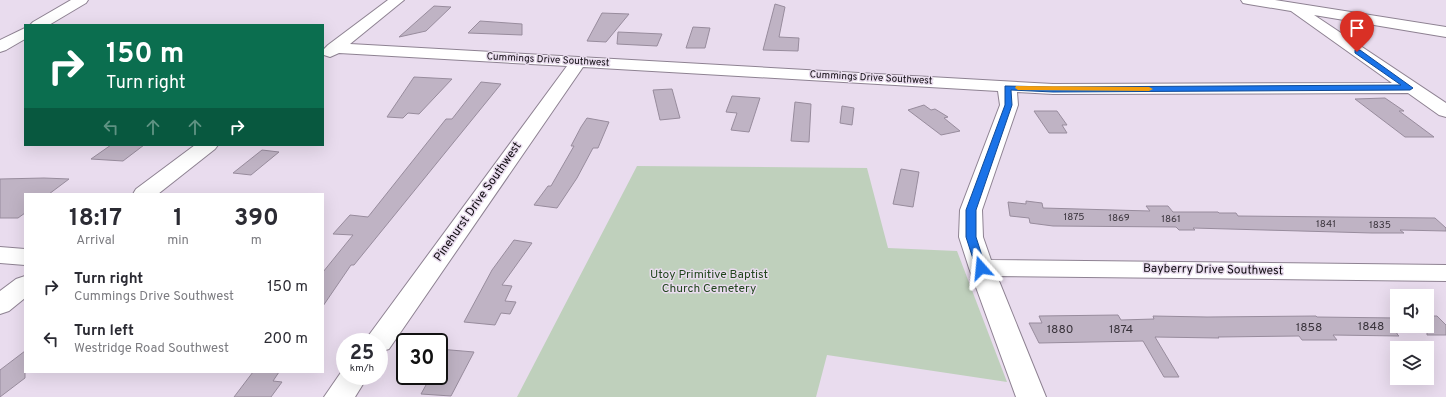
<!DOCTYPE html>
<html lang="en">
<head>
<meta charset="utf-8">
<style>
  :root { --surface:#fff; --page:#f7f7f7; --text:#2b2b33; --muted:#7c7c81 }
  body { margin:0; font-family:Overpass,sans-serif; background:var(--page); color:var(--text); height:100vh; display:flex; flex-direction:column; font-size:15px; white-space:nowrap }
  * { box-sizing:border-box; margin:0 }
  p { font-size:13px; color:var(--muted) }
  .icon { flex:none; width:22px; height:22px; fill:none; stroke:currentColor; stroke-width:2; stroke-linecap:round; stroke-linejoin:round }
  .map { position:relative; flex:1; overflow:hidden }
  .drawer { position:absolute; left:24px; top:193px; width:300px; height:180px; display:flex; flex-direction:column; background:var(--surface); border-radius:0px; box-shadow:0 4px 16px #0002 }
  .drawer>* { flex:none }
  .guide { position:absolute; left:24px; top:24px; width:300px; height:122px; border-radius:0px; box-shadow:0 4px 16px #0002; background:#0b6e4f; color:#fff; overflow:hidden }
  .tools { position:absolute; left:1390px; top:289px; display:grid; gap:8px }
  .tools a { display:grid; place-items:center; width:44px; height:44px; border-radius:0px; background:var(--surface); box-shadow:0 4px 16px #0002; font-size:20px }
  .speed { position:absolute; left:336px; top:333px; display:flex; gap:8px; font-size:20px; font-weight:700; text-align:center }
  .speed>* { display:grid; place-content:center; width:52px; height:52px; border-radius:50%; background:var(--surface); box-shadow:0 4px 16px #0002; line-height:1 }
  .speed small { font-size:10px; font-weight:400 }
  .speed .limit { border:2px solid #111; border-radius:6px; background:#fff; color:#111 }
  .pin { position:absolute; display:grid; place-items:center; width:34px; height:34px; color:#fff; margin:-41px -17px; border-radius:50% 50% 50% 0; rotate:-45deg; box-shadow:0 0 4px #0007 }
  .pin .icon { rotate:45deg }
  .me { position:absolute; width:44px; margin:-22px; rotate:342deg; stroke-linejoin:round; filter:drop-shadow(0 0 3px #0008) }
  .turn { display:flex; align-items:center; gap:14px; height:84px; padding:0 16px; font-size:18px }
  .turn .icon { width:52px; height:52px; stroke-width:2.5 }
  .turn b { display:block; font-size:28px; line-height:34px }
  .lanes { display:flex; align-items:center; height:38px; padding:0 16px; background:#0003; justify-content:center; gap:20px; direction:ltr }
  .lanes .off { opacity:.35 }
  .eta { display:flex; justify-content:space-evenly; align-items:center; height:68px; text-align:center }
  .eta b { font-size:24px; font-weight:700; line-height:28px }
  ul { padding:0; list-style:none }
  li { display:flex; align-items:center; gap:12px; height:52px; padding:0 16px }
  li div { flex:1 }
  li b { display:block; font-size:15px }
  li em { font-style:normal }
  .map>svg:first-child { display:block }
</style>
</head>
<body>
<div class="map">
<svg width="1446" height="397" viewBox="0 0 1446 397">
  <rect width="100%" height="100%" fill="#e9dcee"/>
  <path fill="#bfd0bc" d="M637 166 867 168 888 248 957 251 1007 382 827 355 816 397H517Z"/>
  <path fill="#bfb3c4" stroke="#988c9d" d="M775 4 785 7 779 37 799 38 798 51 763 50Z
    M434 6 451 7 426 31 399 37Z
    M602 13 629 14 606 42 587 41Z
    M480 21 522 24V35L468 33Z
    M693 27 710 28 705 48H686Z
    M618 32 662 34 657 46 617 44Z
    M414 77 452 79 419 114 408 113 403 118 387 117Z
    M481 82 501 84 354 265H351L323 306V272L353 235 333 234 350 215 368 217 446 119H452Z
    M672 89 680 118 660 120 653 90Z
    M732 96 760 98 749 132 731 130 737 113 726 112Z
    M1385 98 1404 111H1399L1434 137H1405L1355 99Z
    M795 102 811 104 809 142 791 141Z
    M924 105 931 110 935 109 948 117 944 118 960 131 941 135 908 110Z
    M842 106 854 108 852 125 840 123Z
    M1034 111H1057L1067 125H1062L1067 133H1049Z
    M587 118 609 122 598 148H593L577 178 557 208 534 205 548 186H551L574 146H571L581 127Z
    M111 145H144L123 161 91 159Z
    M262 150 279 152 251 175 233 173Z
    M901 169 919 172 913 207 893 204Z
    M44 178 69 179 49 194H25V213L18 218H0V179Z
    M1026 201 1042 203 1043 208 1150 211 1146 206H1168L1173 212H1218L1219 213H1236L1238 216 1435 218 1446 228V231L1400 230 1404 233H1372L1193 228 1195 230H1179L1176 227 1053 226 1030 223 1029 218 1010 216 1008 202 1026 204Z
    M514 240 532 243 502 285 512 286 505 301 516 302 510 314 501 313 495 325 464 322 492 270Z
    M1118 315 1121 320 1154 319 1153 316 1207 317 1316 316 1317 317 1397 318V334L1399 336 1333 335 1337 340H1302L1299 336 1218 337 1219 338 1155 337 1179 377H1164L1143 341 1039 343 1029 323H1042L1039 316Z
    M1427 316H1437L1446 325V335H1427Z
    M439 349 474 352 451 396 421 394 431 376H439Z
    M25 351V378L0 397V370Z
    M253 372H279L273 381 282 382 271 397H234Z"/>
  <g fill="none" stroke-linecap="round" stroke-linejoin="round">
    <defs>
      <path id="minor" d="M71 0H88L86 3 49 25H30L33 22Z
        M388 0H404L350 44 1053 84 1392 83 1291 11 1248 4 1243 3 1241 0H1275L1446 27V37L1314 15 1446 103V117L1439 115 1408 93 1053 94 1017 92 1018 105 982 210 983 237 991 260 1446 265V281L997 276 1046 397H1016L969 268 959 237 960 210 1000 105 998 91 583 67 389 349 379 352V342H365L369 335 567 66 339 53 330 57 324 55 323 50 328 45Z
        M25 28V39L6 50 0 52V40Z
        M195 145H218L215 149 158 194H133L136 189Z
        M0 247 25 249V265L0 263Z
        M25 276V298L9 311 0 314V291L16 279Z
        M344 368H345V376H368L355 397H324Z"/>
    </defs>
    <use href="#minor" stroke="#8e8292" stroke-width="2"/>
    <use href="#minor" fill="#fff" fill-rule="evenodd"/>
  </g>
  <path fill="#1a73e8" stroke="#114b97" d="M1355 50H1360L1413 88 1410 90 1053 92 1011 90 1012 105 976 210V237L986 268 981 271 976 268 966 237V210L1005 105V86L1053 87 1401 85 1355 53Z"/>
  <path fill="#f59e0b" d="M1016 86 1149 87 1153 89 1149 91 1018 90 1015 88Z"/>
  <g text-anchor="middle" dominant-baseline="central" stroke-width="3" stroke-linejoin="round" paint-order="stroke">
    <g font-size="10" fill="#0e0a0f" stroke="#e9dcee">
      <text transform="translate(548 60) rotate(3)">Cummings Drive Southwest</text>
      <text transform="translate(871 78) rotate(3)">Cummings Drive Southwest</text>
    </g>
    <g font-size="10" fill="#3a343c">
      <text x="1074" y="217">1875</text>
      <text x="1119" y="218">1869</text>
      <text x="1171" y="219">1861</text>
      <text x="1326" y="224">1841</text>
      <text x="1380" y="225">1835</text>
    </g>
    <g font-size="12" fill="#0e0a0f" stroke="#e9dcee">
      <text transform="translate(478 202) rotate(-55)">Pinehurst Drive Southwest</text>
      <text transform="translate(1213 270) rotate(1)">Bayberry Drive Southwest</text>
    </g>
    <g font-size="12" fill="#22461e" stroke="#e9dcee">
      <text x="709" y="275">Utoy Primitive Baptist<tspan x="709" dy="14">Church Cemetery</tspan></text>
    </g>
    <g font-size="12" fill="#3a343c">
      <text x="1371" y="327">1848</text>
      <text x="1309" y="328">1858</text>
      <text x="1060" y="330">1880</text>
      <text x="1121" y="330">1874</text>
    </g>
  </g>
</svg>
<div class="tools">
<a><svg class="icon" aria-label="sound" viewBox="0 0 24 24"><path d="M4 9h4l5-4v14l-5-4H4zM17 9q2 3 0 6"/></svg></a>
<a><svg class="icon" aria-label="layers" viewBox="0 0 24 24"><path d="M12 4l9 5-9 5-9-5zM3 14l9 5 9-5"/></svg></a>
</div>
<div class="speed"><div>25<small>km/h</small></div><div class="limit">30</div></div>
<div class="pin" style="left:1357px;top:52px;background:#d93025"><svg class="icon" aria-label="arrive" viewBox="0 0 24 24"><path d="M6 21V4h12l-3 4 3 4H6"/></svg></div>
<svg class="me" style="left:981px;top:268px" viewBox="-20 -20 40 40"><path d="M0-17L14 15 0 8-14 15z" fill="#1a73e8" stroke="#fff" stroke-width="4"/></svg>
<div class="guide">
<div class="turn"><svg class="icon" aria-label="right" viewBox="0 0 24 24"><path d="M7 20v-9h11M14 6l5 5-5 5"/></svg><div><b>150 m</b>Turn right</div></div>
<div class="lanes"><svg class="icon off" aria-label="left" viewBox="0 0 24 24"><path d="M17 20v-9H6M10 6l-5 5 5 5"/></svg><svg class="icon off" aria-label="ahead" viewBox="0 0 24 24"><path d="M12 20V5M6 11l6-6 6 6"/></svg><svg class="icon off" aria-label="ahead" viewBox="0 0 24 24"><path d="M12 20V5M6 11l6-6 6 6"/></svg><svg class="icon" aria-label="right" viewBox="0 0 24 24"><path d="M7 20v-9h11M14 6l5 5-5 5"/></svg></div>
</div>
<section class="drawer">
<div class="eta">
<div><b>18:17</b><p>Arrival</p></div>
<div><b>1</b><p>min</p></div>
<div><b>390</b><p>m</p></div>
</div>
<ul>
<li><svg class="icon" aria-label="right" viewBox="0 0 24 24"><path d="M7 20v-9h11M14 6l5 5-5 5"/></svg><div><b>Turn right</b><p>Cummings Drive Southwest</p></div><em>150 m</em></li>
<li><svg class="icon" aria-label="left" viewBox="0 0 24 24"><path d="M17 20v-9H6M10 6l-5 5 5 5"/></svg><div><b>Turn left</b><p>Westridge Road Southwest</p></div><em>200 m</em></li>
</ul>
</section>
</div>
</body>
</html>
